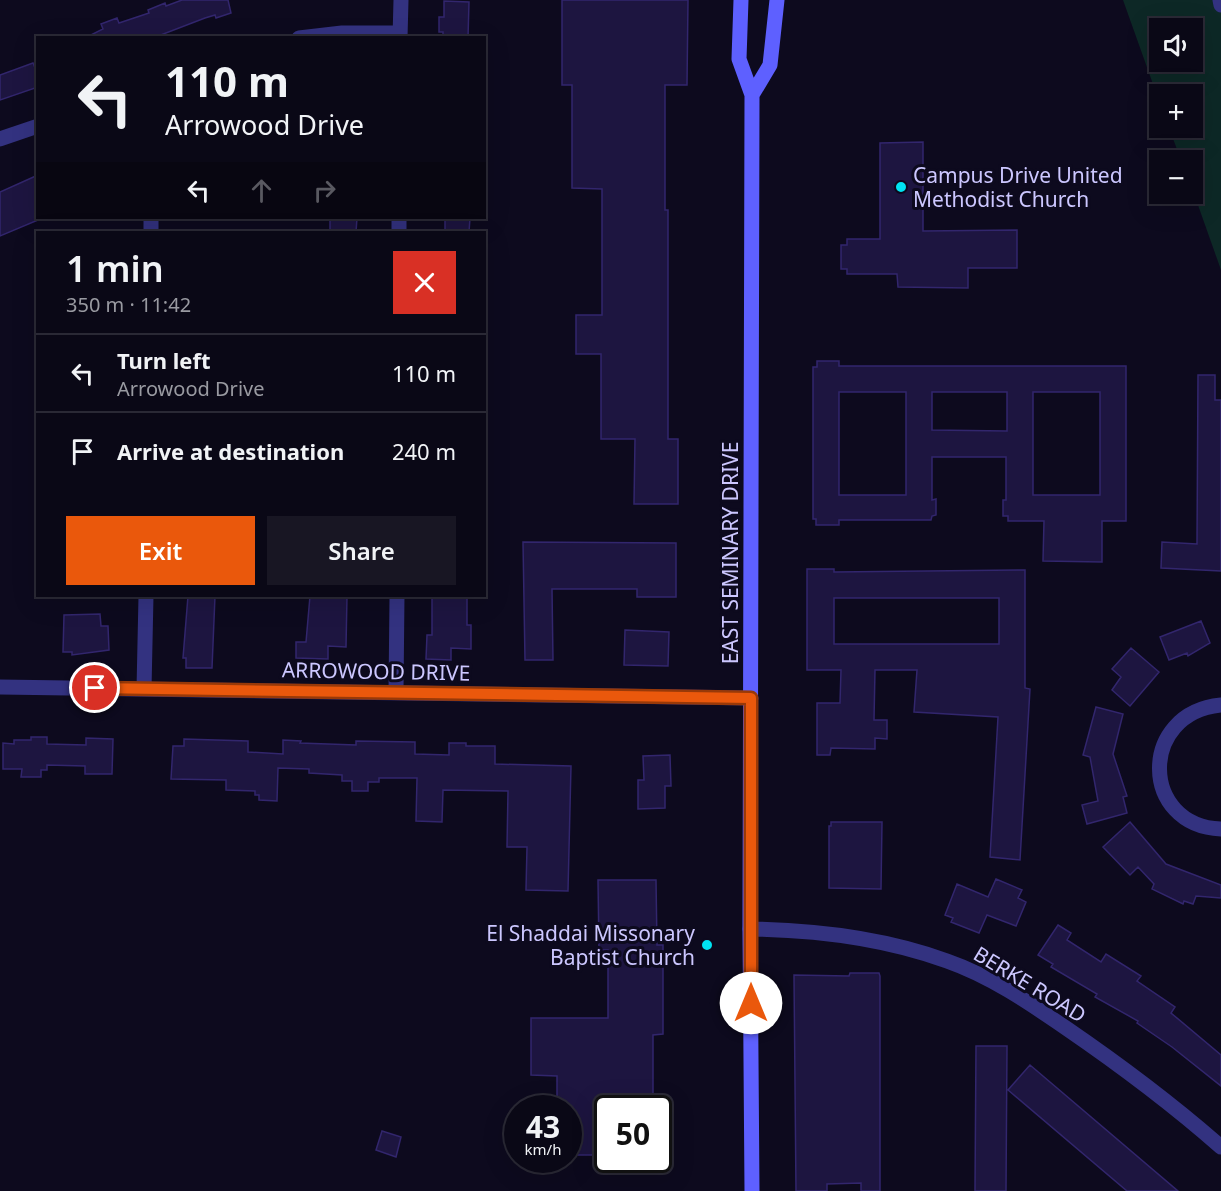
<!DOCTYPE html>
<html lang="en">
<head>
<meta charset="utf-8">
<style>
  :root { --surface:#0a0816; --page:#181623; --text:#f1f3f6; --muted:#999aa1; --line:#2a2935; --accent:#ea580c }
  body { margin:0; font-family:"Noto Sans",sans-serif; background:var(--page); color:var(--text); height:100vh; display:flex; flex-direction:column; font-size:22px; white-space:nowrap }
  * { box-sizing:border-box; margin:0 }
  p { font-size:20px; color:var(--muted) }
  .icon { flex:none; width:33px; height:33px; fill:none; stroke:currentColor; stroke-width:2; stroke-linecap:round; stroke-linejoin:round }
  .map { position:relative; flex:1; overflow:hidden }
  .side { position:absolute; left:36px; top:231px; width:450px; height:366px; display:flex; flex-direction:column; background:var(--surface); border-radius:0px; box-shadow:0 6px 24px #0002,0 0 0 2px var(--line) }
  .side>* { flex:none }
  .banner { position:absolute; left:36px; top:36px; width:450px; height:183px; border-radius:0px; box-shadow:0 6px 24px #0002,0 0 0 2px var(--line); background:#0a0816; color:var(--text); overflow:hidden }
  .tools { position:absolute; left:1149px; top:18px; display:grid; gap:12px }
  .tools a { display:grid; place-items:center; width:54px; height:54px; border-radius:0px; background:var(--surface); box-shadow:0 6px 24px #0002,0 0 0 2px var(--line); font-size:30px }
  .speed { position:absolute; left:504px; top:1095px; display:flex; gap:12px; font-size:30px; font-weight:700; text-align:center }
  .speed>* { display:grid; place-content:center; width:78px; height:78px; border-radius:50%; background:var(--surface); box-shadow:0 6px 24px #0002,0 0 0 2px var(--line); line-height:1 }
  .speed small { font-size:15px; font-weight:400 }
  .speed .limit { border:3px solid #111; border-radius:9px; background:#fff; color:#111 }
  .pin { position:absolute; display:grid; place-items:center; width:51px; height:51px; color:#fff; margin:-26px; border:3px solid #fff; border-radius:50%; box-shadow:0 2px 6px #0007 }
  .me { position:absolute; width:66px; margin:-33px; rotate:0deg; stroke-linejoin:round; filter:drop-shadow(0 0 4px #0008) }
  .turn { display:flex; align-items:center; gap:21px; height:126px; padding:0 30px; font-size:27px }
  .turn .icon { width:78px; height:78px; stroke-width:2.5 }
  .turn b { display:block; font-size:42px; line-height:51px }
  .lanes { display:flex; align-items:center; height:57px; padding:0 30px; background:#0003; justify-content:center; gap:30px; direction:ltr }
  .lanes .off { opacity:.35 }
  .round { display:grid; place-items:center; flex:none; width:63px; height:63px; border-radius:0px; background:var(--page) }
  .headline { display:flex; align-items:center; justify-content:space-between; height:102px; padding:0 30px }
  h1 { font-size:36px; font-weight:600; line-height:45px }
  .button { display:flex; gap:12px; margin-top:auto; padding:12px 30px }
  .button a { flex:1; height:69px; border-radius:0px; background:var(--accent); color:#fff; font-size:24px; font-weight:600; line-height:69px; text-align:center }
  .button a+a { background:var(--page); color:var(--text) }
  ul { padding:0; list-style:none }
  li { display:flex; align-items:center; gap:18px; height:78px; padding:0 30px; border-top:2px solid var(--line) }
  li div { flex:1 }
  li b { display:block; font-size:22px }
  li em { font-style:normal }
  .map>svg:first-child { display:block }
</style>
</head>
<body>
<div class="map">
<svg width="1221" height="1191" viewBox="0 0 1221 1191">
  <rect width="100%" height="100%" fill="#0d0a1e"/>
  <path fill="#0d2826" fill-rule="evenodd" d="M1123 0H1221V270L1193 191 1192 160H1181L1169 128H1192V94H1160L1159 101ZM1160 28H1192V62H1160Z"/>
  <path fill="#1d1540" stroke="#32266d" stroke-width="1.5" fill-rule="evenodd" d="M182 0H228L231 13 216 18 215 15 205 18 153 38H85L103 29 101 24 117 18 119 23 149 13 148 10 165 3 166 6Z
    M562 0H688L687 85H665V210H668V439H678V504H634L635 439H601V354H576V315H602V189L572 188V85H562Z
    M444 1 469 2 468 38H443V32H439V17H444Z
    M33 63 38 75V87L0 100V75Z
    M923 142V231L1017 230V268H968V288L898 287 897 274H847V269H841V245H847V239H880V143Z
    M38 175V220L0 236V192Z
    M330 218H357L356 232H330Z
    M445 218H470L469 232H445Z
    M817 361H839V366H1126V521H1102V562L1043 561 1044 521H1008V516H1003V500H1006V457H932V500L936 499V515L932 516 931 520H839V525H816V519H813V367H817ZM839 392H906V495H839ZM932 392H1007V431L932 430ZM1033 392H1100V495H1033Z
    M1198 375H1215V400H1221V571L1161 568 1162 542 1197 544Z
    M523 542 676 543V597H637V589H552L553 660H525Z
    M807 569H834V572L1025 570V688L1030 689 1020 860 990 857 998 717 914 712 917 670H875L874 720H887V739L875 738V749L831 748 830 755H817V703H840L841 670H807ZM834 598H999V644H834Z
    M188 596H215L212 668H186V658H183Z
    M310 596H347L346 647 328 646V659L296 658V642H306Z
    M432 596H467V625H471V649L451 648V660L426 659 427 635H432Z
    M100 614 101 626H108L109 650 72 655V652H63L64 615Z
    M1201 621 1210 643 1188 656 1187 653 1169 660 1160 637Z
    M625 630 669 632 668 666 624 665Z
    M1131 648 1159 672 1130 706 1112 690 1121 677 1112 669Z
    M1096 707 1123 714 1113 754 1127 796 1123 797 1127 813 1087 824 1082 805 1098 801 1090 757 1083 755Z
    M31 737H47V744L86 745V738L113 739 112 774H85V766L47 765V770H41V777H21L22 769H3V743L14 744V740H31Z
    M184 739 248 741V752L283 754V740L301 741 300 743 356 745V741L415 742V754L449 755V743H466V746H495V764L571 766 568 891 526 890 527 847H507L508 791 443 790 442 822 416 821 417 778H379V782H368V791H352V781H342V775L309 773V769L278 768 277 801 259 800V795H255V791L226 790V780L171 779 173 746H184Z
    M670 755 671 786H665V808L638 809V780H644L643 756Z
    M831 822H882L881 889 829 888V826H831Z
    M1130 822 1166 864 1221 885V898L1196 896 1193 904 1184 901 1183 904 1152 889 1154 884 1138 867 1130 875 1103 847Z
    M996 879 1022 890 1018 898 1026 902 1016 926 987 915 979 933 951 922 953 918 945 915 957 884 988 897Z
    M598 880H656L657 945H663V1034L653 1035V1108H608V1155H568V1108H557V1076L531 1075V1018H608V950H599Z
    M1058 925 1071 933 1067 940 1101 962 1106 954 1141 976 1137 981 1175 1007 1171 1013 1221 1055V1086L1172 1047 1137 1023 1138 1021 1095 997 1097 994 1051 967 1053 964 1038 955Z
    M850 973H879L880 976V1191H861V1183L827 1184V1191H796L794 975 849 976Z
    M976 1046H1007L1006 1191H975Z
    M1030 1065 1178 1191H1127L1008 1090Z
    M382 1131 401 1137 396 1157 376 1150Z"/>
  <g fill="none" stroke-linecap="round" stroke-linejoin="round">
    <path stroke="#333280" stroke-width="15" d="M1220 0 1221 5
      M299 38 342 33H400
      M400 38 401 0
      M0 139 38 126
      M151 218V232
      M399 232V218
      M0 687 751 698
      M144 689 146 596
      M396 691 397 596
      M1221 705C1138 713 1140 826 1221 829
      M750 929C817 930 884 938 947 961 990 976 1028 1002 1066 1028 1120 1065 1172 1104 1221 1147"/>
    <path stroke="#5e60ff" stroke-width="15" d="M741 0 739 59 752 95 750 929 752 1191
      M752 95 770 65 777 0"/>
  </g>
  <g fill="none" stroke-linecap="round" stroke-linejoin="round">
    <defs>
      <path id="route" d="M95 688 751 698V1003"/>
    </defs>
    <use href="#route" stroke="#983908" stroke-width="15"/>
    <use href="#route" stroke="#ea580c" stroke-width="10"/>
  </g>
  <g fill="#00e3f2" stroke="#0d0a1e" stroke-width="2">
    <circle cx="901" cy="187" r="6"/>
    <circle cx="707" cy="945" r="6"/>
  </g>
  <g text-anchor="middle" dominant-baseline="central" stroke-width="6" stroke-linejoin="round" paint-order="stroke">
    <g font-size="21" fill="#ccc7ff" stroke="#0d0a1e" text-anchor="start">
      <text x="913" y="175">Campus Drive United<tspan x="913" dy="24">Methodist Church</tspan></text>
      <text x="695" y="933" text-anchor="end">El Shaddai Missonary<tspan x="695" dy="24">Baptist Church</tspan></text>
    </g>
    <g font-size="21" fill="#ccc7ff" stroke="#0d0a1e">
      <text transform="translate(730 553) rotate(-90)">EAST SEMINARY DRIVE</text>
      <text transform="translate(376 671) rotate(1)">ARROWOOD DRIVE</text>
      <text transform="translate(1030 984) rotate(31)">BERKE ROAD</text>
    </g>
  </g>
</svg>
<div class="tools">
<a><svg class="icon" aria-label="sound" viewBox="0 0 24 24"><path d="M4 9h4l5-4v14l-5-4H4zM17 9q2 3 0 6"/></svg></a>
<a>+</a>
<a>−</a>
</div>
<div class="speed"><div>43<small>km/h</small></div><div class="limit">50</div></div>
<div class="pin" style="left:95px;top:688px;background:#d93025"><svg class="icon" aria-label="arrive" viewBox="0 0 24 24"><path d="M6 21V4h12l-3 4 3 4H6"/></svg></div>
<svg class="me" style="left:751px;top:1003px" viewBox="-20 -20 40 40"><circle r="19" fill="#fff"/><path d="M0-13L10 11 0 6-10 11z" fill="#ea580c"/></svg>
<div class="banner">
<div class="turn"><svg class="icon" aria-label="left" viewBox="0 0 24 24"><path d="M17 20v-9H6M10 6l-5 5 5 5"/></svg><div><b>110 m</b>Arrowood Drive</div></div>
<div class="lanes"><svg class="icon" aria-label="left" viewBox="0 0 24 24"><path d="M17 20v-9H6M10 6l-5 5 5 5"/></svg><svg class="icon off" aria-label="ahead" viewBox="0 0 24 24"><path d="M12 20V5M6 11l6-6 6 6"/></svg><svg class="icon off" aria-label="right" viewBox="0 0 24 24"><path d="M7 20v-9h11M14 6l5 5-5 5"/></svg></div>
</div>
<section class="side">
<div class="headline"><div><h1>1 min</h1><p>350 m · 11:42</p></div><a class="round" style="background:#d93025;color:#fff"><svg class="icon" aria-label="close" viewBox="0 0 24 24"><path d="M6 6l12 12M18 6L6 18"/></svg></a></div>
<ul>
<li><svg class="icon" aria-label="left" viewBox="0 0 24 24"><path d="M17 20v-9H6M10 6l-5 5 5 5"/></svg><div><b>Turn left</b><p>Arrowood Drive</p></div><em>110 m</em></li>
<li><svg class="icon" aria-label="arrive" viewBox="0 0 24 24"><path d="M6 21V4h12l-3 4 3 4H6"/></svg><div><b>Arrive at destination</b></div><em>240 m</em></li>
</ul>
<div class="button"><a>Exit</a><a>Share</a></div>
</section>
</div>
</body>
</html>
